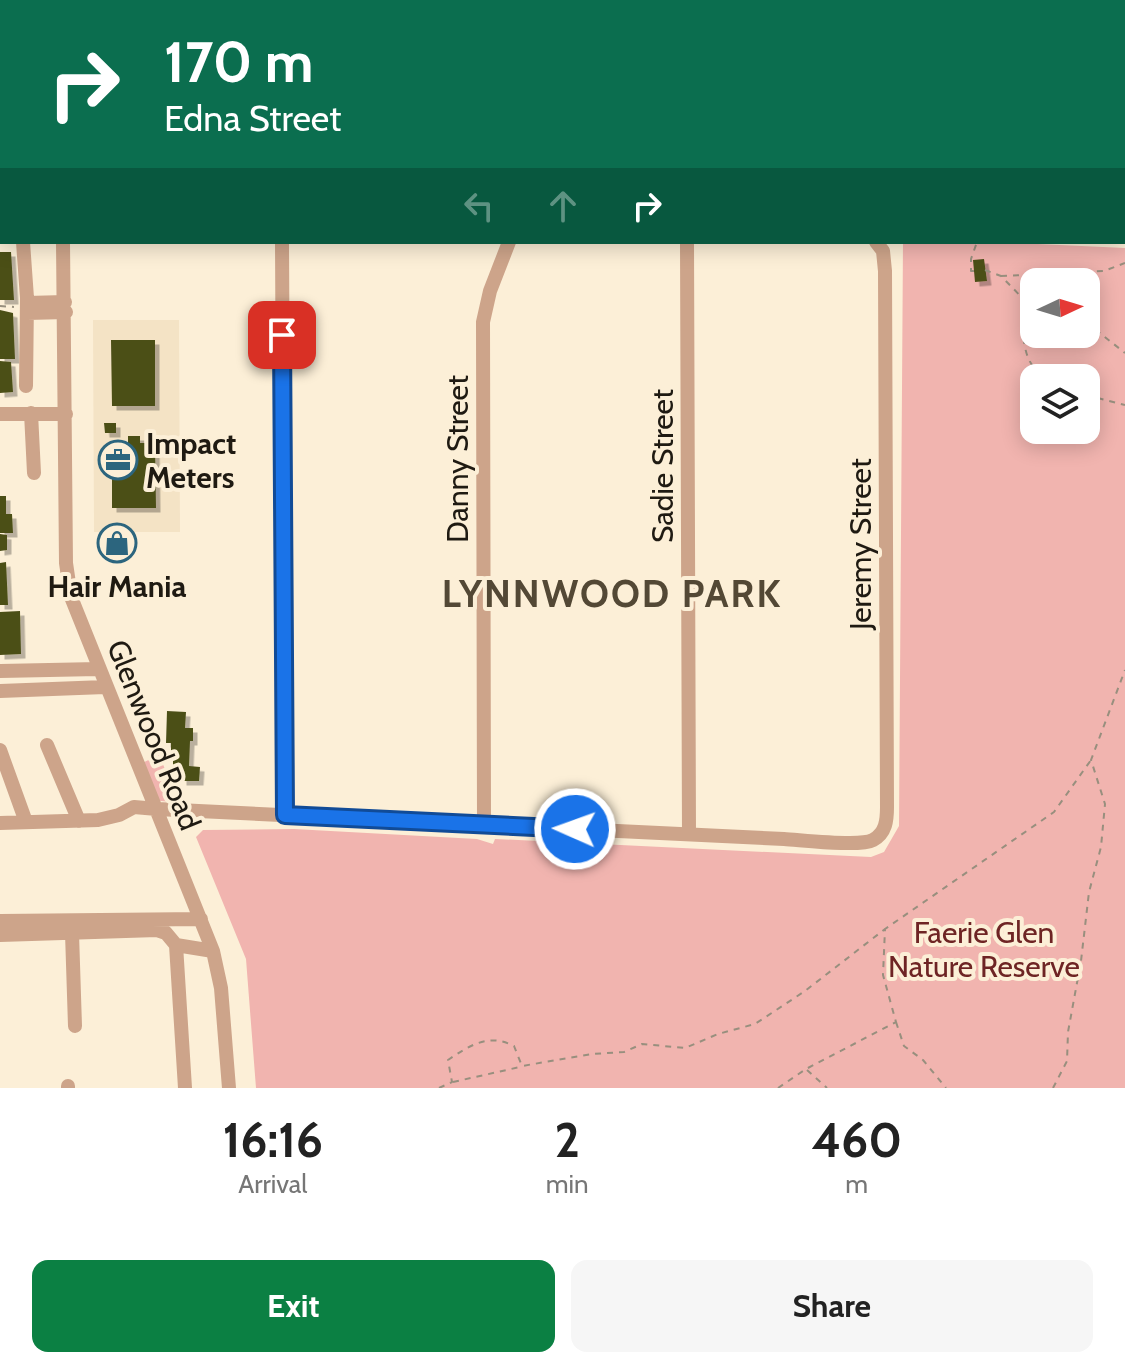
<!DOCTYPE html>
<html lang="en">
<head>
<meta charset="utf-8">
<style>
  :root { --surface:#fff; --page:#f6f6f6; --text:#222; --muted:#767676; --accent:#0b8043 }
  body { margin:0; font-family:Cabin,sans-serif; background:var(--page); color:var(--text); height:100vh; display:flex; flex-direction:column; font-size:30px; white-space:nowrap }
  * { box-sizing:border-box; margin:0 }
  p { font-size:26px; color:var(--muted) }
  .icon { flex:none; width:44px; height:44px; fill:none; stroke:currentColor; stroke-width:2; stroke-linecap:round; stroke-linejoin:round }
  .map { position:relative; height:1088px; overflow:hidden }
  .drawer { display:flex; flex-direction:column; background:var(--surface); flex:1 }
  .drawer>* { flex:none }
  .top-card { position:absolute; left:0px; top:0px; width:1126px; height:244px; box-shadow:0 4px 20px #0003; background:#0b6e4f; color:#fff; overflow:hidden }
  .needle { width:52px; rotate:86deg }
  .tools { position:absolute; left:1020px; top:268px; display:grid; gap:16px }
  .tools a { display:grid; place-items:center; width:80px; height:80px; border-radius:16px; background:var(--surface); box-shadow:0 4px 20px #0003; font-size:40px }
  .pin { position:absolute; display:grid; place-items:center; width:68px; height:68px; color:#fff; margin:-34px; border-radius:16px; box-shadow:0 4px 12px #0006 }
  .me { position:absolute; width:88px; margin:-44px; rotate:272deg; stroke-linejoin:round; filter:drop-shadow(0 0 6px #0008) }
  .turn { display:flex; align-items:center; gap:28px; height:168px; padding:0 32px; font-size:36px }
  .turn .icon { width:104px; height:104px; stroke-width:2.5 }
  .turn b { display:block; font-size:56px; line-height:68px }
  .lanes { display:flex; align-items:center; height:76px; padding:0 32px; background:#0003; justify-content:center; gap:40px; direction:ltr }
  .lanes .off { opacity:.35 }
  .eta { display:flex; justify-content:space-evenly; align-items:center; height:136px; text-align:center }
  .eta b { font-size:48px; font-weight:800; line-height:56px }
  .button { display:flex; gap:16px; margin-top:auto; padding:16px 32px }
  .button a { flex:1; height:92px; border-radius:16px; background:var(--accent); color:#fff; font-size:32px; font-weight:800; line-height:92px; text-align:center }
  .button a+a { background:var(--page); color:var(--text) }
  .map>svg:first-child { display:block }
</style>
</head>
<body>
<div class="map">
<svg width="1125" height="1088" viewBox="0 0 1125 1088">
  <defs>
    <filter id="shadow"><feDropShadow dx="4.5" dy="4.5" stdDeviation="0" flood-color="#0004"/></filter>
  </defs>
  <rect width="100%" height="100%" fill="#fcefd7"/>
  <path fill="#f4e3c5" d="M93 320H179L180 532H94Z"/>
  <path fill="#f1b4af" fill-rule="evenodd" d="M903 242H995L1125 248V1088H256L246 959 196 837 203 830 294 829 477 839 493 844 495 839 871 857 884 852 899 826ZM1034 282H1086V334H1034ZM1034 378H1086V430H1034Z
    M159 755 173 788 171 802 152 800 138 765Z"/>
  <path fill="#4c4f19" filter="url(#shadow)" d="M0 252H11L14 300H0Z
    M984 259 987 281 975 282 973 260Z
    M0 310 13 313 15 359H0Z
    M111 340H155V406H112Z
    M0 361 11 362 13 392 0 393Z
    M104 423H116V433H105Z
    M128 436H140V443H155L156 508H112V443H128Z
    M0 496H6V514H12L13 533H0Z
    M0 534 7 535V550L0 551Z
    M6 562 8 605H0V563Z
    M20 611 21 654 0 655V612Z
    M167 711 186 712 185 728H193V741H190L189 766 200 767 199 781H182V775L176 774V765H173V756H171V743H166Z"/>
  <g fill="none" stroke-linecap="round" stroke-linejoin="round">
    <path stroke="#988f7e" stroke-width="2" stroke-dasharray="6 6" stroke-linecap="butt" d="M985 270 1001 276 1034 310
      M974 271H971V259L977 242
      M1001 276 1104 271 1125 263
      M1024 302C1022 319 1021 356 1035 368 1040 372 1048 375 1053 378
      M0 306 14 307
      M1086 322 1125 353
      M1086 395 1125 405
      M896 1022 904 1046 923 1060 946 1088
      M807 1070 827 1088
      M453 1082 520 1067
      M439 1088 452 1082 448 1060C470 1045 489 1033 514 1046L522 1066 592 1054 624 1052 642 1044 685 1048 718 1034 755 1024 805 991 885 929
      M778 1088 806 1069 896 1022 883 975 885 929 1054 812 1091 760
      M1053 1088 1067 1061 1068 1032 1081 961 1089 892 1101 847 1105 804 1091 760 1125 670"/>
    <path stroke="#cda48a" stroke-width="14" d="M217 0 220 2
      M700 0 708 2
      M39 2 40 0
      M73 2 74 0
      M89 2 91 0
      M124 2 125 0
      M1093 2 1094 0
      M0 140H2
      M0 172 2 171
      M0 209H2
      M23 242 27 298 26 386
      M63 242 66 563 71 597 213 951 221 988 229 1088
      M282 242 285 815
      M687 242 689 834
      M27 303 65 302
      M27 313 66 312
      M31 413 34 473
      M0 414H66
      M0 671 98 669
      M0 691 105 687
      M47 745 79 821
      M0 750 26 822
      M0 823 98 820 119 815 134 807 157 809 784 839C802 840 860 847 873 840 886 833 887 820 887 807L885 271 883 251 876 242
      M484 825 483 322 490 291 509 242
      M0 921 201 919
      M72 933 75 1026
      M0 935 157 930 166 933 176 945 213 951
      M176 945 185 1088
      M68 1086V1088"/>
    <path stroke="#a9612d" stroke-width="18" d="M344 0 347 2
      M395 0 398 2
      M1124 170H1125
      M1124 190H1125"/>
  </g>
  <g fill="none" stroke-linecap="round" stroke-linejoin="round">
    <defs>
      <path id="route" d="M282 335 285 815 575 829"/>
    </defs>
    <use href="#route" stroke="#114b97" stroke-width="20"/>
    <use href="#route" stroke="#1a73e8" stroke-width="14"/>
  </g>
  <defs>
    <symbol id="office-ring" viewBox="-11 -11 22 22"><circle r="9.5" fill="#fcefd7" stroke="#2c657e" stroke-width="1.5"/><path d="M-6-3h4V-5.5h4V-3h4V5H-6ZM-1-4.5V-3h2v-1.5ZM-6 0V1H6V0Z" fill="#2c657e"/></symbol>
    <symbol id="shop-ring" viewBox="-11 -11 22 22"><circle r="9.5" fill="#fcefd7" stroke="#2c657e" stroke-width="1.5"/><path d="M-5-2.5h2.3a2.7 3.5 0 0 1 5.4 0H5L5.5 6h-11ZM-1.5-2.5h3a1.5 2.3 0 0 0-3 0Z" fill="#2c657e"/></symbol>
  </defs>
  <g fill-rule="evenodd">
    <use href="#office-ring" x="96" y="438" width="44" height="44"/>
    <use href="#shop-ring" x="95" y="521" width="44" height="44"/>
  </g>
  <g text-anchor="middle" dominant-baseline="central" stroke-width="8" stroke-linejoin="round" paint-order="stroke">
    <g font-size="30" font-weight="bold" fill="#1f1a12" stroke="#fcefd7" text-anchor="start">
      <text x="146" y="443">Impact<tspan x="146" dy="34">Meters</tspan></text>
      <text x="117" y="586" text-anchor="middle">Hair Mania</text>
    </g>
    <g font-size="30" fill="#1f1a12" stroke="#fcefd7">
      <text transform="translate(457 459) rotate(-90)">Danny Street</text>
      <text transform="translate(662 466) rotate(-90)">Sadie Street</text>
      <text transform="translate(860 544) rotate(-90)">Jeremy Street</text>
      <text transform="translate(154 735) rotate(68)">Glenwood Road</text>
    </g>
    <g font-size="30" fill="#6e2424" stroke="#fcefd7">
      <text x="984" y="932">Faerie Glen<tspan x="984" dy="34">Nature Reserve</tspan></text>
    </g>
    <g font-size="38" font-weight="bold" letter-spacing="2" fill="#534835" stroke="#fcefd7">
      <text x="612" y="593">LYNNWOOD PARK</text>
    </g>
  </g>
</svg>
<div class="tools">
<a><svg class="needle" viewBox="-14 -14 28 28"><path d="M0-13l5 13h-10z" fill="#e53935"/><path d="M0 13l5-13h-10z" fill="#767676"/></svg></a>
<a><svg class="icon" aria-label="layers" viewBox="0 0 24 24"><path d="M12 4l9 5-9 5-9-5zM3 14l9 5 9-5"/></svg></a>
</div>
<div class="pin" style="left:282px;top:335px;background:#d93025"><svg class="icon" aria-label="arrive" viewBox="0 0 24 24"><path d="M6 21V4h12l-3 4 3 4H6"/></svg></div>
<svg class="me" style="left:575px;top:829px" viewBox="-20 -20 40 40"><circle r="17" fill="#1a73e8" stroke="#fff" stroke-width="3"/><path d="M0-11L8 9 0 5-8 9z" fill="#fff"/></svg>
<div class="top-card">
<div class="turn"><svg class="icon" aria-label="right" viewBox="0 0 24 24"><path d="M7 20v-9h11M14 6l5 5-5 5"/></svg><div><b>170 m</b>Edna Street</div></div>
<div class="lanes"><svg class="icon off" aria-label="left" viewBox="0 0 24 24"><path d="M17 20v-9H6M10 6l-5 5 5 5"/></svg><svg class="icon off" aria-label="ahead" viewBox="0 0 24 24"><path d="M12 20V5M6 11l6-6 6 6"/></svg><svg class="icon" aria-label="right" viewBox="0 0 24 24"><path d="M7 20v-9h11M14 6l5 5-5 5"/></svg></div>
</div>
</div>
<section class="drawer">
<div class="eta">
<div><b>16:16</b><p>Arrival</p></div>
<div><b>2</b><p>min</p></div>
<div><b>460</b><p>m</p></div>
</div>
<div class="button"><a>Exit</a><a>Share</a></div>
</section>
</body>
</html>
